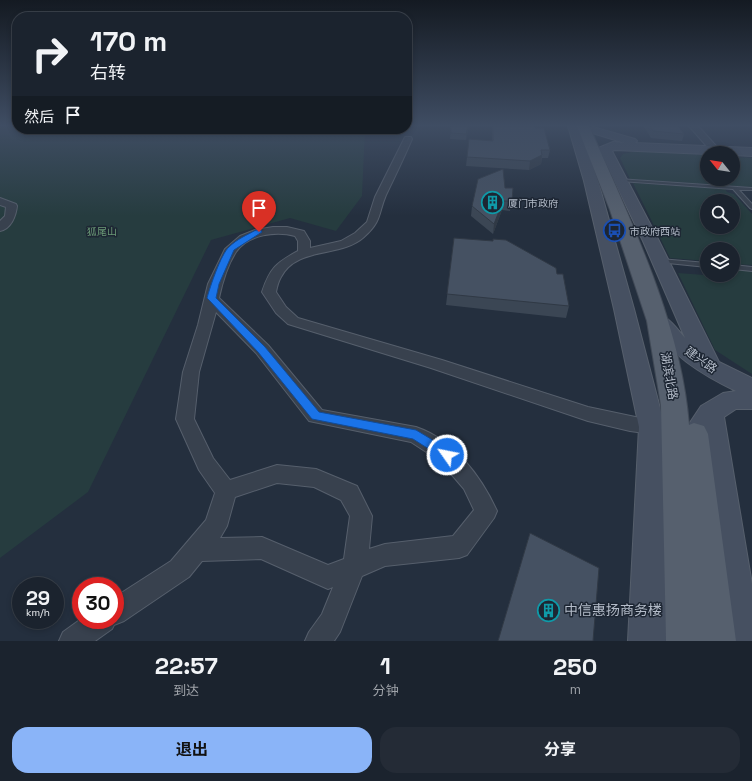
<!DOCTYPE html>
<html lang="zh">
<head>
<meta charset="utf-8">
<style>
  :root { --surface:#1b232e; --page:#242b36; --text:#f1f3f6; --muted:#a0a4aa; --line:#39404a; --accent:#8ab4f8 }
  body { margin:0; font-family:"Space Grotesk","Noto Sans SC",sans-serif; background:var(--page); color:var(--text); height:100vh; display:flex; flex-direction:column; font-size:15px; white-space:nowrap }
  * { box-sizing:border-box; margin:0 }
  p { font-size:13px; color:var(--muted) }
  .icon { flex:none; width:22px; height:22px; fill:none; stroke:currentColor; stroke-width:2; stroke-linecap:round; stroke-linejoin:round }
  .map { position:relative; height:641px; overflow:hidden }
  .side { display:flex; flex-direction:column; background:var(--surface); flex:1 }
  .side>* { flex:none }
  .hud { position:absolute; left:12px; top:12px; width:400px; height:122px; border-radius:16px; box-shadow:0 2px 6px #0003,0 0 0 1px var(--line); background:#1b232e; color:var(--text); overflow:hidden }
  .needle { width:26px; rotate:300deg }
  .buttons { position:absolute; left:700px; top:146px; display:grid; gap:8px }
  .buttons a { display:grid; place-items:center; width:40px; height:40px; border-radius:50%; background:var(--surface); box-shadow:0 2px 6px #0003,0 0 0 1px var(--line); font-size:20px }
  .speed { position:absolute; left:12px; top:577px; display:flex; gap:8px; font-size:20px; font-weight:700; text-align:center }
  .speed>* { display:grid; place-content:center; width:52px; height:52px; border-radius:50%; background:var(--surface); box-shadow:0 2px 6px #0003,0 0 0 1px var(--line); line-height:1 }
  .speed small { font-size:10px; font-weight:400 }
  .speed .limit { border:6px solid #d22; background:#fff; color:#111 }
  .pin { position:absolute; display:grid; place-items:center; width:34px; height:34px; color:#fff; margin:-41px -17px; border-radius:50% 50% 50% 0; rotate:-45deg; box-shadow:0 0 4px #0007 }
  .pin .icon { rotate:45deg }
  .me { position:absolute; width:44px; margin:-22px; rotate:303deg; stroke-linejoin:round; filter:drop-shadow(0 0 3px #0008) }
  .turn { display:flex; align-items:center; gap:14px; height:84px; padding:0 12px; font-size:18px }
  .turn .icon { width:52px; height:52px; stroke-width:2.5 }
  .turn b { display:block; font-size:28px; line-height:34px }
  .then { display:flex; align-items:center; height:38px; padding:0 12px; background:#0003; gap:8px; font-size:15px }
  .eta { display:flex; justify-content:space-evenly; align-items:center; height:68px; text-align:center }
  .eta b { font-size:24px; font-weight:700; line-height:28px }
  .cta { display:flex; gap:8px; margin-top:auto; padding:8px 12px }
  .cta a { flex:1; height:46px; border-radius:16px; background:var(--accent); color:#111; font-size:16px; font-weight:700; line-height:46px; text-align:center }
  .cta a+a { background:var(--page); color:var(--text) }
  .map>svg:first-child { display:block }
</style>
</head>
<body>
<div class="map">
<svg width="752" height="641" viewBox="0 0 752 641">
  <rect width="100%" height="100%" fill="#242f3e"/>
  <path fill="#263c3f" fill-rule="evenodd" d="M0 126H17V129H365L362 196 336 231 290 218 211 240 88 492 0 558Z
    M636 151 707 155V179H733V157L752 158V187L630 179 620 158 623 154Z
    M633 183 725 189 727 192 734 194 752 214V265L733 264V249H707V261L670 258ZM707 201H733V227H707Z
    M733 269 752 271V374L715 350 678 273 718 276 733 275Z"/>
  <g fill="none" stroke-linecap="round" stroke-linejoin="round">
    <defs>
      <path id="lane" d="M618 179 752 188V190H739L752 204V209L750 208 733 189 620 181H618Z
        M660 259 707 263V267L658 262 657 261 658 260Z
        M733 265 752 267V271L733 269Z"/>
      <path id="street" d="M689 126H698L717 147 718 149 717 151H711Z
        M405 137H411L412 139C404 158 395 176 386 195 378 214 382 221 364 237 341 258 297 246 281 277 278 282 277 287 276 292L286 307 298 318 442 360 588 407 659 422 661 427 659 432 652 434 630 431 588 421 431 368 288 324 276 313 262 292C270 268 276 263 298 251V241L295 236C277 231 248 234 236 252 228 264 222 284 219 298L268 345 322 410 416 427C454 440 481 476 497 511L494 518 467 555 459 558 385 566 362 576 340 632 334 641H305L309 632 322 614 333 587 328 589 261 559 202 561 189 577 124 621 114 625 112 629 95 641H59L63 632 81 619 115 620V597L171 561 206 520 215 493 199 470 176 419 183 372 198 325 208 284 225 249 240 236 255 230 273 227H287L304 231 310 241V248L341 241 355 233 367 222 375 197ZM216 312 256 353 309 421 411 442 440 461 464 489 474 510 453 536 385 544 369 549 372 516 357 486 316 469 277 465 230 480 213 458 194 419 199 372ZM277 483 314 487 341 500 350 516 344 559 328 565 262 537 220 538 227 526 235 497Z
        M0 198 16 204 17 206C16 216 11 229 0 231V221L5 216 6 207 0 205Z"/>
      <path id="secondary" d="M568 126H579L598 181 634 309 665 427 666 641H628L639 427 614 309 584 181Z
        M593 127 635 139 637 141 635 143 752 148V156L733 155V153L707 154 615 150 612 151 659 241 719 362 752 378V409H736L724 417 752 584V641H724L700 433 693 431 689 424 701 406 723 393 736 391C700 374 670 354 647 321L651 316C667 312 675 327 685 338L643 241 602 155 595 158 591 157 589 154 591 151 613 142 625 143 589 132 587 130Z"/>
      <path id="primary" d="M577 126H589C630 219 681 323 689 425L694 423 704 426 708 434 736 641H666L661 405 647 321 610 210Z"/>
    </defs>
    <use href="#lane" stroke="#565f6c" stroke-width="2"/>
    <use href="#street" stroke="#565f6c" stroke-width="2"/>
    <use href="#secondary" stroke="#565f6c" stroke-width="2"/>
    <use href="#primary" stroke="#414a57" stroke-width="2"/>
    <use href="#lane" fill="#38414e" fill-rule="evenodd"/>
    <use href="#street" fill="#38414e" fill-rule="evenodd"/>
    <use href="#secondary" fill="#465061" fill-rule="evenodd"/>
    <use href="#primary" fill="#56606e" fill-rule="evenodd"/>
  </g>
  <path fill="#3b4654" d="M451 126H469L466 140 450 139Z
    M493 126 535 128 550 150 548 158H542L541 164 529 170 466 166 467 157 492 141V130Z
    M641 126H678L684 134 682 141 651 138 644 127Z
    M505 188 512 201 510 211 502 210 493 234 471 216 472 206Z
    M454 238 557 274 569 306 566 318 446 305Z
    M530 533 593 641H498Z"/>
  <path fill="#303945" d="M468 126H469L466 140V134Z
    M542 155 541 164 529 170 530 161Z
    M503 201 502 210 493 234 494 224Z"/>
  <path fill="#455162" stroke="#303945" d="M451 126H468L466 134 451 133Z
    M493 126H535V128H544L550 150H541L542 155 530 161 467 157 469 139 493 141Z
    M650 126H678L684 134 653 131Z
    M503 169 505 188H513L512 201H503L494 224 472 206 478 179Z
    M454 238 493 241V239L506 240 556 268 557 274H563L569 306 447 294Z
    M530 533 599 568 593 641H498Z"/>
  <linearGradient id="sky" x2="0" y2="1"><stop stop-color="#141a22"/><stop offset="0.58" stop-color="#3f4d63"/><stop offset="1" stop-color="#3f4d63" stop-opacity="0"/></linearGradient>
  <rect width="752" height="216" fill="url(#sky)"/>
  <path fill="#1a73e8" stroke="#114b97" d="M256 230H261L262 232 234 250 219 284 216 298 265 347 319 412 416 430 451 451 453 455 451 458 447 460 443 458 413 439 312 419 258 352 209 300 207 298C210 287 221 254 229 247 237 239 247 235 256 230Z"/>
  <defs>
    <symbol id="building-ring" viewBox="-11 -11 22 22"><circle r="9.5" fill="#1d2633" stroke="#0f9aa8" stroke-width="1.5"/><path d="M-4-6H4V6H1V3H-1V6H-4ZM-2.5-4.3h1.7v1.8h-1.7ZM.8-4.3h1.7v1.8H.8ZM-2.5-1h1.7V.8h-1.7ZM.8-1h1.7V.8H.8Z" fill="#0f9aa8"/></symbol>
    <symbol id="bus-ring" viewBox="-11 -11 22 22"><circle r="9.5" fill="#1d2633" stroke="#1a4fb4" stroke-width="1.5"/><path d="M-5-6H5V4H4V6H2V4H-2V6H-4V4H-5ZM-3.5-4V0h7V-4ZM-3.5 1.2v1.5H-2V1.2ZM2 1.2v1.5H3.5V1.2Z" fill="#1a4fb4"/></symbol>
  </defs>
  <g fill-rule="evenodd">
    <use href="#building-ring" x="480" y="190" width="25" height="25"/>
    <use href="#bus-ring" x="602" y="218" width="25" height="25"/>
    <use href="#building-ring" x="536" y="598" width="25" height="25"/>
  </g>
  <g text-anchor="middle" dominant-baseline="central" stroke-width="3" stroke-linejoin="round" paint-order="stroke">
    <g font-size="10" fill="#b4bcc9" stroke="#1d2633" text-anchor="start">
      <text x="508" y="203">厦门市政府</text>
      <text x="630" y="231">市政府西站</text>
    </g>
    <g font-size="10" fill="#6b9a76" stroke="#1d2633">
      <text x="102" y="231">狐尾山</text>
    </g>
    <g font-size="12" fill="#b4bcc9" stroke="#1d2633">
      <text transform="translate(701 360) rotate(35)">建兴路</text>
      <text transform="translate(669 376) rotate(80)">湖滨北路</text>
    </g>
    <g font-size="14" fill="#b4bcc9" stroke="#1d2633" text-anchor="start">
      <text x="564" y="610">中信惠扬商务楼</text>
    </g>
  </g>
</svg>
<div class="buttons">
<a><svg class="needle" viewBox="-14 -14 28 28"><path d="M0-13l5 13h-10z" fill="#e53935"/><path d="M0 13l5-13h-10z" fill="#a0a4aa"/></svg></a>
<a><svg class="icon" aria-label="search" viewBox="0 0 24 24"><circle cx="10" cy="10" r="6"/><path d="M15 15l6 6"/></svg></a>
<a><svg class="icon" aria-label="layers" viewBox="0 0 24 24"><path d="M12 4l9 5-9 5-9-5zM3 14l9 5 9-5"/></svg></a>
</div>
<div class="speed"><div>29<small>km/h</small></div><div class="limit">30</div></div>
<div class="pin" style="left:259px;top:232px;background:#d93025"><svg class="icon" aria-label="arrive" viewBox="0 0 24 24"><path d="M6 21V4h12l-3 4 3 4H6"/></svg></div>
<svg class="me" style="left:447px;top:455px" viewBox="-20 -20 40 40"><circle r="17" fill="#1a73e8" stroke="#fff" stroke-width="3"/><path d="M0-11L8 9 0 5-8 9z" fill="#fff"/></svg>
<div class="hud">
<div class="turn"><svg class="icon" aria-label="right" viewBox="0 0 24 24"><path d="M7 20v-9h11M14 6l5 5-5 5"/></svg><div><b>170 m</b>右转</div></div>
<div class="then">然后<svg class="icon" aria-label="arrive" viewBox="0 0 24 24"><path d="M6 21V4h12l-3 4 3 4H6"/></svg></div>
</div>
</div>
<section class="side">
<div class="eta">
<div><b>22:57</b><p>到达</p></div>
<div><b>1</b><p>分钟</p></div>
<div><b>250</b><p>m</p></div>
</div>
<div class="cta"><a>退出</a><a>分享</a></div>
</section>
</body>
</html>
